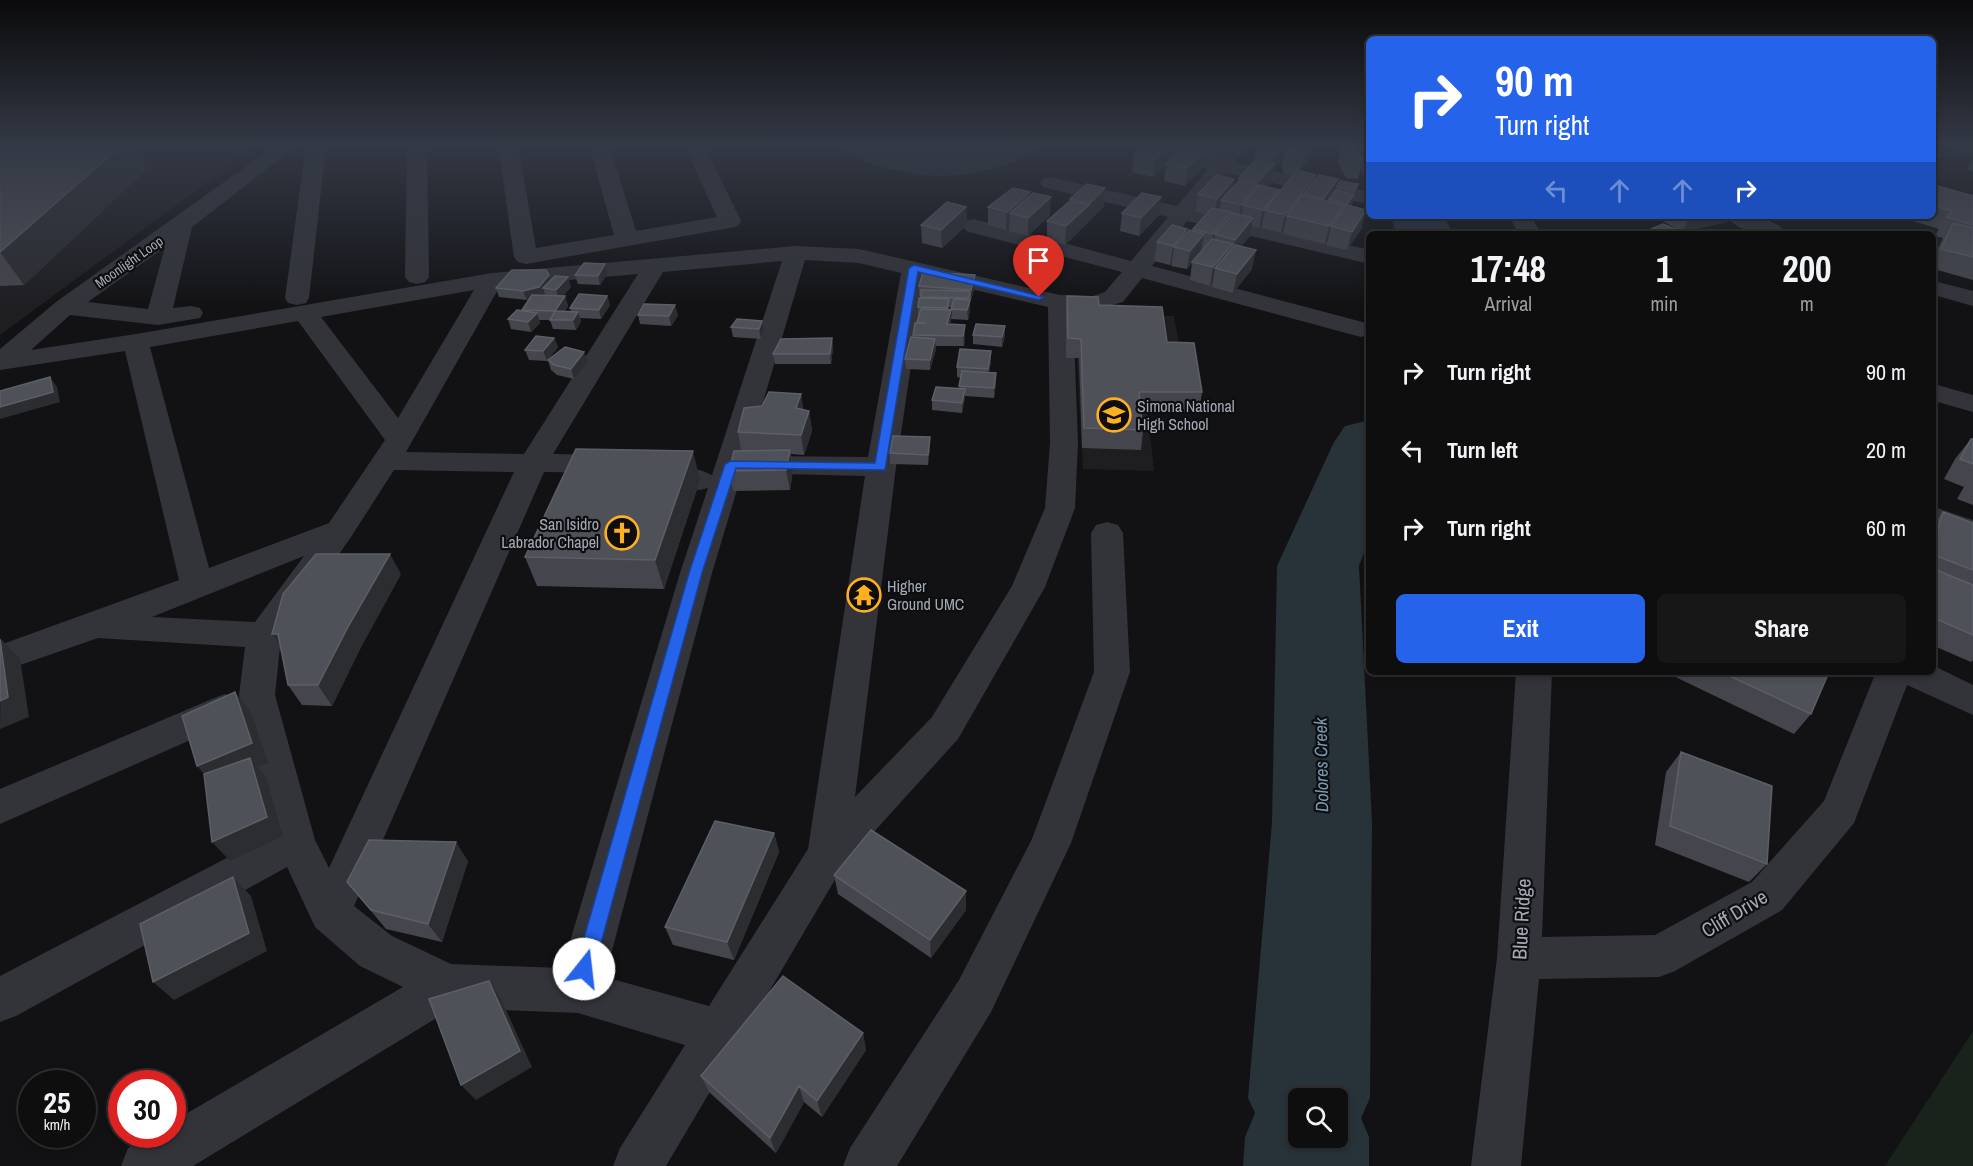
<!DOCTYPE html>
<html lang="en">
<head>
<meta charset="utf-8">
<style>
  :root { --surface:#0e0e0f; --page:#171718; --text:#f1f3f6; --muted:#9b9c9e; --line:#2e2e2f; --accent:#2563eb }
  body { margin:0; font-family:"Archivo Narrow",sans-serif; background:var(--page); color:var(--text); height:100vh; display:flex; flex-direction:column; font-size:22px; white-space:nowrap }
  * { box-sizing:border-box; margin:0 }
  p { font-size:20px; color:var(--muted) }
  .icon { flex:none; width:33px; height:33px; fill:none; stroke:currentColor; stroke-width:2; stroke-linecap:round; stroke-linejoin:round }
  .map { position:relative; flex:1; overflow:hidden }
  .panel { position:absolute; left:1366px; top:231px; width:570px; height:444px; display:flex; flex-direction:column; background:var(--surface); border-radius:9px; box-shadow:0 3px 9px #0003,0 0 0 2px var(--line) }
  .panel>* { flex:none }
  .banner { position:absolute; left:1366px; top:36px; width:570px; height:183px; border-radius:9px; box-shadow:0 3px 9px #0003,0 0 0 2px var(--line); background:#2563eb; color:#fff; overflow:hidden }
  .fabs { position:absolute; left:1288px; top:1088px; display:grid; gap:12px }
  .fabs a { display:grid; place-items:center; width:60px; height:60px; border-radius:9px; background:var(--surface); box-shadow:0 3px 9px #0003,0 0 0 2px var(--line); font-size:30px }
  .speed { position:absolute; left:18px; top:1070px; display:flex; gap:12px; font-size:30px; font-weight:700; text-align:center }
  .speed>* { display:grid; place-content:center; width:78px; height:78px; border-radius:50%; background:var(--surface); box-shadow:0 3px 9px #0003,0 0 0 2px var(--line); line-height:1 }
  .speed small { font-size:15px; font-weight:400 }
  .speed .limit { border:9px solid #d22; background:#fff; color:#111 }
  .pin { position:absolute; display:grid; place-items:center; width:51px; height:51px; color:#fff; margin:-62px -26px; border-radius:50% 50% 50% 0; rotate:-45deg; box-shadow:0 0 6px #0007 }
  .pin .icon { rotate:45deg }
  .me { position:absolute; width:66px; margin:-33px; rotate:16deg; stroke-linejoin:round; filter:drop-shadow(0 0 4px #0008) }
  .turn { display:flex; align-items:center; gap:21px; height:126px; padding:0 30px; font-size:27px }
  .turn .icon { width:78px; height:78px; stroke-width:2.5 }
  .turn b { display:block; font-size:42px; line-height:51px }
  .lanes { display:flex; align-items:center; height:57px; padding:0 30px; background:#0003; justify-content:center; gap:30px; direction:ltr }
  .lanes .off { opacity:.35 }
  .eta { display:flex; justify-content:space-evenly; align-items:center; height:102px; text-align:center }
  .eta b { font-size:36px; font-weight:700; line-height:42px }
  .primary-button { display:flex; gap:12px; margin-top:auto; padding:12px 30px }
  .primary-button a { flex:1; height:69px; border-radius:9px; background:var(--accent); color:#fff; font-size:24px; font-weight:700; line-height:69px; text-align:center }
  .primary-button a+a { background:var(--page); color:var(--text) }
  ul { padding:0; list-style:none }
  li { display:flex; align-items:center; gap:18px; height:78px; padding:0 30px }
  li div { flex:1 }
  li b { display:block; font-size:22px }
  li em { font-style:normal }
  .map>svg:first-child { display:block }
</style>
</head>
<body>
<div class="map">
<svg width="1973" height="1166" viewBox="0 0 1973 1166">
  <rect width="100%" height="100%" fill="#121214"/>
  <path fill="#1e1e21" d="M0 145H258L0 335Z
    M1074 308 1117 316H1174L1182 361H1142L1154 471 1083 469Z"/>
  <path fill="#1a231b" d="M1973 1031V1166H1885Z"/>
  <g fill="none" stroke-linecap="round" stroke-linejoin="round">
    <path fill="#283239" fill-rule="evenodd" d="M841 145H1039C1030 158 1018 160 1004 165 959 180 921 179 876 165 862 160 850 158 841 145Z
      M1336 145H1370V168C1353 164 1344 159 1336 145Z
      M1390 216H1444L1453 234H1397Z
      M1370 420V537L1359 566 1372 822 1370 1098 1361 1118 1369 1137V1166H1243L1245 1137 1255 1113 1248 1098 1272 822 1277 566 1334 442 1345 426ZM1299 1098H1338V1137H1299Z"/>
    <path fill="#33343a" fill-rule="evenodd" d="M276 145H298L192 227 173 308 191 306 200 308 203 313 200 318 158 325 70 315 31 350 136 334 492 273 796 246 859 249 1060 295 1093 296 1105 292 1122 272 966 231 963 226 966 221 974 219 1131 261 1168 217 1043 187 1040 183 1043 179 1050 177 1177 206 1208 169 1137 153 1134 149 1138 145H1151L1216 159 1228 145H1248L1234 163 1370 192V202L1364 203 1226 173 1196 210 1370 250V264L1187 221 1152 266 1370 324V334L1361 337 1142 278 1123 302 1094 310H1073L1078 443 1075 508 1045 587 958 739 843 866 744 1034 737 1049 734 1051 666 1166H613L620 1148 685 1045 578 1013 453 1008 193 1166H121L128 1148 152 1134H172V1122L403 987 360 966 315 927 287 867 16 1016 0 1022V976L273 834 243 711 238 719 0 824V789L212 699 225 694 238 699 241 705 239 695 245 647 98 638 0 672V645L179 580 125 351 0 370V349L56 302ZM165 247 148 309 88 302ZM805 260 859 263 901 273 868 457 747 456ZM782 261 712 475 700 470 613 455 553 454 663 272ZM638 274 524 454 406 452 500 286ZM924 278 1048 307 1050 443 1045 508 1012 586 932 717 855 797 896 467ZM474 290 398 418 321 317ZM298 321 385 440 329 523 209 568 150 347ZM394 470 514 472 329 868 315 840 275 695 281 637 351 537ZM544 472 613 473 700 490 708 488 680 573 562 968 451 964 392 936 354 906ZM742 473 865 476 808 849 709 1006 605 977 712 573ZM304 556 255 622 152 617Z
      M306 145H326L309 298 306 303 297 305 288 303 285 298Z
      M407 145H427L429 277 425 282 417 284 409 282 405 277Z
      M498 145H518L536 248 614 235 589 145H609L636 231 717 217 684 145H704L741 221 738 226 730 228 526 264 518 262 514 257Z
      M1951 145H1973V154L1954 149Z
      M1509 216H1531L1541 234H1519Z
      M1726 216C1746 216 1775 216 1787 234 1767 234 1739 234 1726 216Z
      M1934 281 1973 291V306L1934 295Z
      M1934 384 1973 395V412L1934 401Z
      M1934 507 1973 520V543L1934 528Z
      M1107 522 1118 525 1123 533 1130 672 1071 843 991 1012 897 1166H843L850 1148 959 980 1032 839 1094 672 1091 533 1096 525Z
      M1934 666 1973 685V715L1907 685 1854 823 1782 910 1675 971 1659 977 1539 979 1521 1166H1471L1497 958 1516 672H1552L1542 937 1655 935 1752 882 1824 801 1876 672H1934Z"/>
  </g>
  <path fill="#45464d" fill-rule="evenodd" d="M0 145H133L147 169 24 285 0 286Z
    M915 145H975L965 148 918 146Z
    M1145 145H1188L1186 147H1188L1189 145H1229L1215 160 1204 157 1202 168 1185 186 1164 181 1166 165 1153 177 1132 172 1134 155ZM1172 150 1177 152 1171 159Z
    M1252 145H1284L1282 156 1272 173 1271 182 1266 187 1279 190V193L1294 175 1284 174 1282 167 1285 146 1312 145 1309 160 1302 167H1301L1300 171 1316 175 1315 179H1338L1335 191 1337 187 1358 184 1351 207 1362 228 1347 250 1326 245 1328 240 1325 244 1283 234 1284 229 1281 233 1262 228V224L1259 228 1252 226 1250 236 1241 246 1252 269 1233 293 1212 287 1213 282 1210 286 1190 280 1192 263 1187 269 1171 266 1172 262 1170 265 1154 261 1157 242 1192 231 1193 229 1206 214 1195 212 1198 194 1234 179 1233 188 1238 182 1239 178 1255 160 1256 153 1259 148 1251 146Z
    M1342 145 1363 161 1358 179 1346 178 1338 162Z
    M1365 151H1370V179H1365L1361 168Z
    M1973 159V172L1967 169Z
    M1934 185 1973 196V280L1934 269V256L1943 238 1935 236 1939 229 1897 216H1934Z
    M1030 195 1050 215 1028 236 1009 231V228L1006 230 988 225V207Z
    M1070 199 1104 206 1065 245 1047 240V221L1070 201Z
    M966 207 967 225 942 248 922 243 921 225Z
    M1122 213 1159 215 1139 236 1120 231Z
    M1654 216H1730L1727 222 1682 232Z
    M605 264 608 273 600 285 578 284 575 275Z
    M549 275 551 280 571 287 563 296H565L568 306 565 311H571L570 308 607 296 610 305 601 319 580 318 581 321 576 330 553 329 550 320H539L540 323 531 332 511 329 508 319 522 311V310L528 300 499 297 496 288Z
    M975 275V285L971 300H970V310L968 320 951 319 952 307H949L951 320 950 324 965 325V334L964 346H936V349L930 370 906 369 905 359 913 337 918 317V307L921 299V296H919V286Z
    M1067 296 1099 305 1167 342 1202 392 1199 412H1141L1143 430 1141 450 1082 448 1079 358H1066V315Z
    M638 315H678L671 326 640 324Z
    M737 319 764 330 761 339 733 337 731 327Z
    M973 335 1005 336 1002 347 973 344Z
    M554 338 558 347 547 361 529 360 525 350Z
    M832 338 833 348 831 364H775L773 354Z
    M991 351V361L989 373 996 383 994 398 965 396 962 413 932 410V400L959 389 961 378 957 377V367Z
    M548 360 588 362 574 379 557 375 551 370Z
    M801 394 803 410 809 411 812 431 804 455 791 454 793 470 790 490 733 491 729 471 741 451 738 432 762 406Z
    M1971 439H1973V505L1957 499 1964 487 1944 479 1955 459Z
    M930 448 928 465 890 464V453Z
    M700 480 664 589 537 586 525 557Z
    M1943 512 1973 523V660L1971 662 1934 646V523Z
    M401 574 362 645 332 706 302 705 288 685Z
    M1665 672H1829L1811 714 1794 734Z
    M1681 752 1767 864 1749 882 1655 845 1666 772Z
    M774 833 779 852 734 960 673 945 665 927Z
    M468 861 442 942 386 929 347 882Z
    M834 875 966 910 931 958 838 894Z
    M863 1033 866 1050 822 1117 804 1102 776 1153 709 1092 701 1076Z"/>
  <path fill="#2c2d31" d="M122 145H133L147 169 24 285 0 252Z
    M965 145H975L965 148Z
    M1170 145H1172L1170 160 1153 177 1155 160Z
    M1217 145H1229L1215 160Z
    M1282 145H1284L1282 156 1272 173 1271 182 1256 199 1243 205 1241 219 1238 223 1241 205 1257 186 1258 182 1273 165 1275 157Z
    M1311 145H1312L1309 160 1302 167 1306 150Z
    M1205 151 1202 168 1185 186 1187 168Z
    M1940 156 1935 165H1934V157Z
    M1316 175 1312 192 1304 194 1301 207 1287 216 1284 229 1281 233 1285 215Z
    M1234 179 1231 197 1221 200 1220 210 1214 217 1217 199Z
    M1338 179 1334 197 1329 199 1327 207 1319 216 1323 199Z
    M1358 184 1350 212 1343 222 1347 204 1354 195Z
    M1105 188 1104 206 1065 245 1066 226Z
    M1279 190 1276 208 1265 210 1262 224 1259 228 1263 210Z
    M1030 192V210L1010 213 1009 228 1006 230 1007 212Z
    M1051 197 1050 215 1028 236V218Z
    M1161 197 1159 215 1139 236 1141 218Z
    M1344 205 1340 223 1331 226 1328 240 1325 244 1329 226Z
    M966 207 967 225 942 248 941 230Z
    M1366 210 1362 228 1347 250 1352 232Z
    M1231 212 1228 231 1215 234 1213 249 1210 252 1213 234Z
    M1690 216H1730L1727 222 1682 232Z
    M1253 218 1250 236 1232 258 1235 240Z
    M1187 229 1184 247H1174L1172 262 1170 265 1173 246Z
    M1204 234 1201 252 1187 269 1190 251Z
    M1233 244 1230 262 1215 268 1213 282 1210 286 1213 267Z
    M1256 250 1252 269 1233 293 1237 274Z
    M605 264 608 273 600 285 598 276Z
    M549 275 552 285 543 288 545 294 542 297 527 301 523 291Z
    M975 275V285L971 300V290Z
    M568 277 571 287 559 300 556 290Z
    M970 291V310L968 320 967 310Z
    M565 296 568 306 558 321 555 311Z
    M607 296 610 305 601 319 599 310Z
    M675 305 678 315 671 326 669 316Z
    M951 310V320L947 334V324Z
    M578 312 581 321 576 330 573 320Z
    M537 313 540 323 531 332 528 322Z
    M762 321 764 330 761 339 759 329Z
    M965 325V334L964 346 963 336Z
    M1005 326V336L1002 347V337Z
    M554 338 558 347 547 361 543 351Z
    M832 338 833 348 831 364 830 354Z
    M935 339 936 349 930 370V360Z
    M991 351V361L988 379V369Z
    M584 352 588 362 574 379 571 369Z
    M996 373V383L994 398V388Z
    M50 377 57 387 60 402 0 419V407Z
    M965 389V399L962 413V403Z
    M801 394 804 414 796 408Z
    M809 411 812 431 804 455 801 435Z
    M930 437V448L928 465V455Z
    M790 450 793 470 790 490 786 470Z
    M693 451 700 480 664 589 655 560Z
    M390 554 401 574 362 645 332 706 318 685 349 625Z
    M272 634H278L286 655Z
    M1 639 20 659 29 717 0 729Z
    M235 692 251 713 268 763 257 767 266 777 283 836 230 861 212 842 214 786 197 766Z
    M774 833 779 852 734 960 727 942Z
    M456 842 468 861 442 942 428 924Z
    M233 877 251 896 267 951 174 1000 153 982Z
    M966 891V910L931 958 930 940Z
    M489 981 501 999 532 1067 476 1100 461 1085Z
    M863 1033 866 1050 822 1117 817 1101Z
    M799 1086 804 1102 776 1153 770 1138Z"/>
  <path fill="#4f5158" stroke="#5c5f67" stroke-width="1.5" d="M0 145H122L0 252Z
    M1145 145H1170L1155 160 1134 155Z
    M1261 145H1282L1275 157 1256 153Z
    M1286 145H1311L1306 150 1285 146Z
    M1342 145H1355L1363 161H1350Z
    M1183 146 1205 151 1187 168 1166 164Z
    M1285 150 1301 151 1303 157H1288Z
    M1365 151H1370V161Z
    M1934 151 1940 156 1934 157Z
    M1255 160 1274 164 1258 182 1239 178Z
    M1297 170 1316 175 1285 215 1265 210Z
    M1216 175 1234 179 1217 199 1198 194Z
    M1319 175 1338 179 1323 199 1304 194Z
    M1239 181 1258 185 1241 205 1221 200Z
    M1340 181 1358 184 1355 190 1337 187Z
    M1087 184 1105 188 1089 204 1070 199Z
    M1260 185 1279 190 1263 210 1243 205Z
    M1934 185 1973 196V225L1947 217 1952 211 1934 206Z
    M1013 188 1030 192 1007 212 988 207Z
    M1336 190 1354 195 1347 204 1329 199Z
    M1033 193 1051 197 1028 218 1010 213Z
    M1142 193 1161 197 1141 218 1122 213Z
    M1302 195 1344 205 1329 226 1287 216Z
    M1070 201 1089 205 1066 226 1047 221Z
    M947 202 966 207 941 230 921 225Z
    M1346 205 1366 210 1352 232 1331 226Z
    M1212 208 1231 212 1213 234 1193 229Z
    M1233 213 1253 218 1235 240 1215 234Z
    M1953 223 1973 228V257L1941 249Z
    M1663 224 1686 234H1640Z
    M1172 225 1187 229 1173 246 1157 242Z
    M1189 230 1204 234 1190 251 1174 247Z
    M1212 239 1233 244 1213 267 1192 262Z
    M1235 245 1256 250 1237 274 1215 268Z
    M584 263 605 264 598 276 575 275Z
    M512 270H546L549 275 539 287 523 291 496 288Z
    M923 272 975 275 971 290 919 286Z
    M555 276 568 277 556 290 543 288Z
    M921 290 970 291 969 298 921 297Z
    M579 294 607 296 599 310 570 308Z
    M532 295 565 296 555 311 522 310Z
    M1067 296 1098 297 1099 305 1162 307 1167 342 1194 343 1202 392H1139L1143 430 1084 428 1081 339 1068 338Z
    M919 298 949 299 947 308 918 307Z
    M954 299 970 300 967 310 951 309Z
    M644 304 675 305 669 316 638 315Z
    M921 309 951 310 947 324 965 325 963 336 913 335 915 323H926L917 322Z
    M517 310 537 313 528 322 508 319Z
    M555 311 578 312 573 320H550Z
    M737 319 762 321 759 329 731 327Z
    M976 324 1005 326 1002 337 973 335Z
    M536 336 554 338 543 351 525 350Z
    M911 337 935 339 930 360 905 359Z
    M832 338 830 354H773L781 339Z
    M565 347 584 352 571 369 554 365 548 360Z
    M960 349 991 351 988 369 957 367Z
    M962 371 996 373 994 388 959 386Z
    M50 377 53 392 0 407V391Z
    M936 387 965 389 962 403 932 400Z
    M769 392 801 394 796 408 809 411 801 435 738 432 744 408 762 406Z
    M893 436 930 437 928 455 890 453Z
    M1971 439H1973V464L1960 459Z
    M576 449 693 451 655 560 525 557Z
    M790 450 786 470 729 471 734 451Z
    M1943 512 1973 523V570L1934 555V541Z
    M316 554H390L349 625 318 685H288L278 634H272L283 594Z
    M1934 569 1973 585V635L1934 618Z
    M0 639 8 697 0 701Z
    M1721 672H1829L1811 714Z
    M235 692 252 743 197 766 182 716Z
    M1681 752 1772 786 1767 864 1670 826Z
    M250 758 267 817 212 842 204 774Z
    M715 821 774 833 727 942 665 927Z
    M871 830 966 891 930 940 834 875Z
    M369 840 456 842 428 924 371 910 347 882Z
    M233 877 249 933 153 982 140 924Z
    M783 976 863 1033 817 1101 799 1086 770 1138 701 1076Z
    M489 981 520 1051 461 1085 429 999Z"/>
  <linearGradient id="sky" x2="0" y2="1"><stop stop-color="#0a0a0b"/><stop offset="0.47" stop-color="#333945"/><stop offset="1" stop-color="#333945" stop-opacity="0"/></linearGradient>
  <rect width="1973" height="308" fill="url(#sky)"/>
  <path fill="#2563eb" stroke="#184099" stroke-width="1.5" d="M914 265 1044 297 1039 300 918 272 885 470 736 468 702 573 594 969 591 976 584 978 578 976 575 969 689 573 725 464 731 461 875 463 909 268Z"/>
  <defs>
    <symbol id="school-ring" viewBox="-11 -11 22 22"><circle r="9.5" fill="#0e0e0f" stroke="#ffb020" stroke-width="1.5"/><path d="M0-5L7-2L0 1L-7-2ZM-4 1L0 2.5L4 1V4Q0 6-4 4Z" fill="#ffb020"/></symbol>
    <symbol id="church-ring" viewBox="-11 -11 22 22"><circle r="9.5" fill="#0e0e0f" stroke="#ffb020" stroke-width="1.5"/><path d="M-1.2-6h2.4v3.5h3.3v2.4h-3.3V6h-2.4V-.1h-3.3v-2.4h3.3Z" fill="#ffb020"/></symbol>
    <symbol id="temple-ring" viewBox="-11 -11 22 22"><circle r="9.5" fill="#0e0e0f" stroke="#ffb020" stroke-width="1.5"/><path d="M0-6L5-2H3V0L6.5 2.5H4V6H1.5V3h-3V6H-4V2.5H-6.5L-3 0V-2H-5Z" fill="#ffb020"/></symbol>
  </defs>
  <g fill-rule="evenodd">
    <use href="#school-ring" x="1095" y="396" width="38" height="38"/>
    <use href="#church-ring" x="603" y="514" width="38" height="38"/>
    <use href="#temple-ring" x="845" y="576" width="38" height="38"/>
  </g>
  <g text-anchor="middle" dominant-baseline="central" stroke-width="4.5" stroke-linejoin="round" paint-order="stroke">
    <g font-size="14" fill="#a3a9b6" stroke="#0e0e0f">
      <text transform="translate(129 262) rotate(-35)">Moonlight Loop</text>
    </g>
    <g font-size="16" fill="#a3a9b6" stroke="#0e0e0f" text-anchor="start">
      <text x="1137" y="406">Simona National<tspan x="1137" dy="18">High School</tspan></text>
      <text x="599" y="524" text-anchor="end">San Isidro<tspan x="599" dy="18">Labrador Chapel</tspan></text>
      <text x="887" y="586">Higher<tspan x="887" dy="18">Ground UMC</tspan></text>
    </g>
    <g font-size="18" font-style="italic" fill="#7799b4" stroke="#0e0e0f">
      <text transform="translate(1321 765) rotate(-91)">Dolores Creek</text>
    </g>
    <g font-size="20" fill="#a3a9b6" stroke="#0e0e0f">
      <text transform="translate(1734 913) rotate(-31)">Cliff Drive</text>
      <text transform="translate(1521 919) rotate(-87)">Blue Ridge</text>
    </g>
  </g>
</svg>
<div class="fabs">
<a><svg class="icon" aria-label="search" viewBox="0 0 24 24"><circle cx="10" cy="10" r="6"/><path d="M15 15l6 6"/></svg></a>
</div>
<div class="speed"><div>25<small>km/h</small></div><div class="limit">30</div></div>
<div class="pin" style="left:1039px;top:297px;background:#d93025"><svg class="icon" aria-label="arrive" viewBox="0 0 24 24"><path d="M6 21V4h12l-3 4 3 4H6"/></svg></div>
<svg class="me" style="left:584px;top:969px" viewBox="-20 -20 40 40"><circle r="19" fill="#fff"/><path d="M0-13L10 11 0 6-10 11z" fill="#2563eb"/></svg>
<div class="banner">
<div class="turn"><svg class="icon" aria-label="right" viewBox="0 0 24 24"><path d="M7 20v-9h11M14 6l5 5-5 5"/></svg><div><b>90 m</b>Turn right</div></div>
<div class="lanes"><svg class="icon off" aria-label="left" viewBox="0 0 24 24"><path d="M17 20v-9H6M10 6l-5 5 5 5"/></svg><svg class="icon off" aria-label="ahead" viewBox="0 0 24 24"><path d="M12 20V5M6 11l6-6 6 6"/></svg><svg class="icon off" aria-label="ahead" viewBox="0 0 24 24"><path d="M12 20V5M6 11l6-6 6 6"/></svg><svg class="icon" aria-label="right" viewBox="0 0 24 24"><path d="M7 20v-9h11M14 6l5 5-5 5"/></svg></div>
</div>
<section class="panel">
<div class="eta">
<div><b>17:48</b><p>Arrival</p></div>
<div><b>1</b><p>min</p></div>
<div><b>200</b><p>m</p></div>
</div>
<ul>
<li><svg class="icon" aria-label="right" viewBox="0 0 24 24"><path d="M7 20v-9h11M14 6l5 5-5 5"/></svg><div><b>Turn right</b></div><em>90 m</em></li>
<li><svg class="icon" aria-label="left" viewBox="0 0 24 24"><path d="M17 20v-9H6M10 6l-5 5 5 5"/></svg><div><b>Turn left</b></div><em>20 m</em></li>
<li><svg class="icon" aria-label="right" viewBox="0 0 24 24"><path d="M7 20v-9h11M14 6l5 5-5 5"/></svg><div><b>Turn right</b></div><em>60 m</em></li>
</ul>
<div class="primary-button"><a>Exit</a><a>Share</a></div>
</section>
</div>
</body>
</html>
